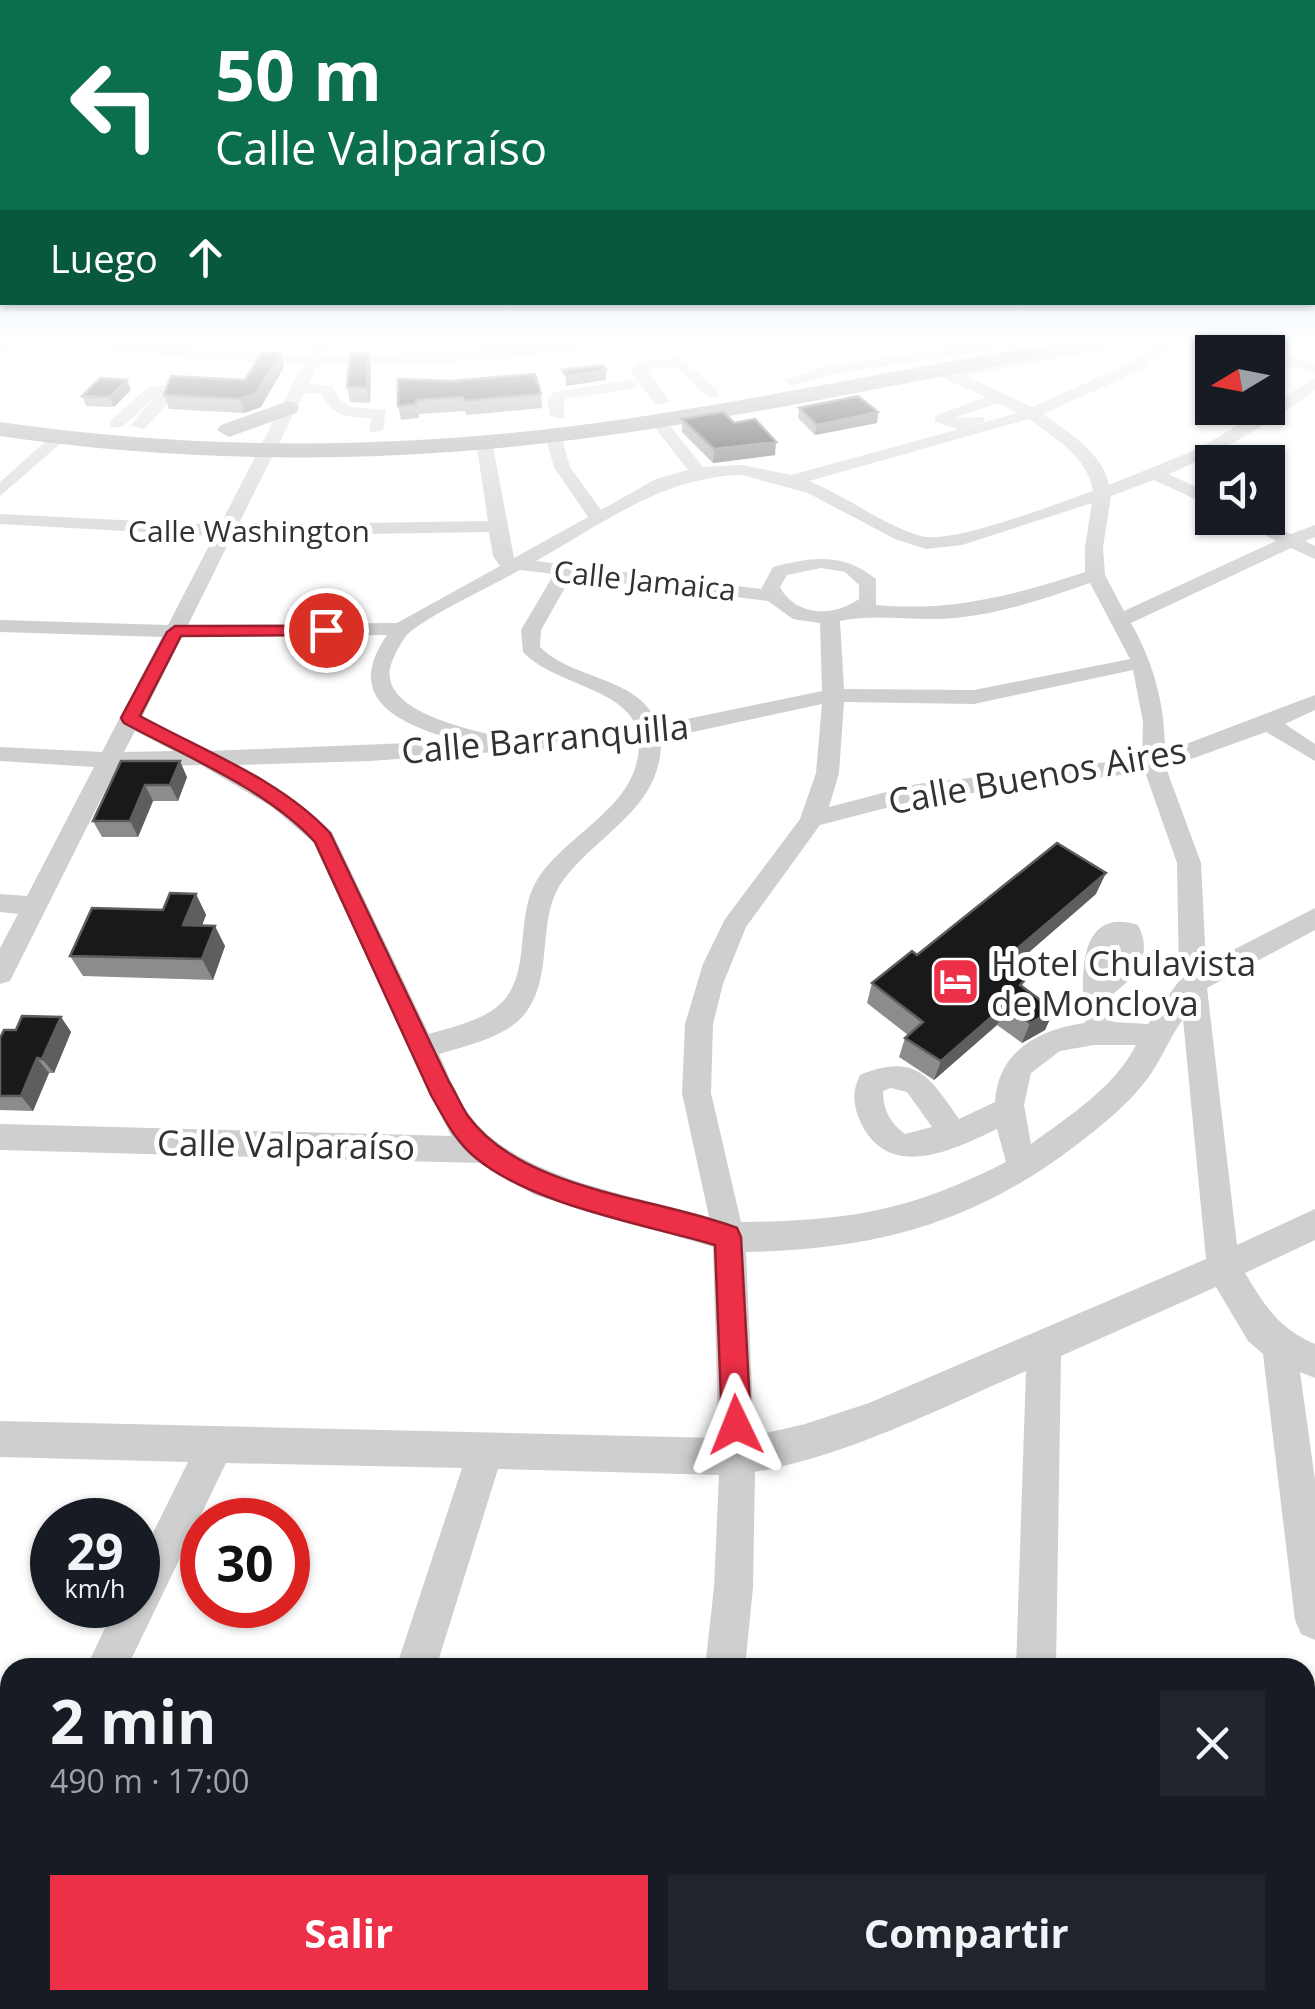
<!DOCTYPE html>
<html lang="es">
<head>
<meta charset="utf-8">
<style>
  :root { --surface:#171b24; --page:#20242c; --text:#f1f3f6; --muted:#9ea1a6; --accent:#ed2f47 }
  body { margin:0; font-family:"Open Sans",sans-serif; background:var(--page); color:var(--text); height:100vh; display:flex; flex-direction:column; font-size:38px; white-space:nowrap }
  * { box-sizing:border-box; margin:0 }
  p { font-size:32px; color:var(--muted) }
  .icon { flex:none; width:55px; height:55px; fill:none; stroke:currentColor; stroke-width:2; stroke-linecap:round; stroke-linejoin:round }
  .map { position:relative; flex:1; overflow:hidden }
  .panel { position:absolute; left:0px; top:1658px; width:1315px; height:352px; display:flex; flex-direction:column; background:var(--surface); border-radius:30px 30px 0 0; box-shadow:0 2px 8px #0004 }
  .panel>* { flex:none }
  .banner { position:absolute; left:0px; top:0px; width:1315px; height:305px; box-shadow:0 2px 8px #0004; background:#0b6e4f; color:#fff; overflow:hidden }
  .needle { width:65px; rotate:260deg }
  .tools { position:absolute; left:1195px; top:335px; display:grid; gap:20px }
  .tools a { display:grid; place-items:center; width:90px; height:90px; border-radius:0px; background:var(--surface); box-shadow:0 2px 8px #0004; font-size:50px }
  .speed { position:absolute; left:30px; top:1498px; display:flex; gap:20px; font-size:50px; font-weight:700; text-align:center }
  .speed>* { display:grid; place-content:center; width:130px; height:130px; border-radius:50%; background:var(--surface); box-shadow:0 2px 8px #0004; line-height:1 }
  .speed small { font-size:25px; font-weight:400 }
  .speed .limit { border:15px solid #d22; background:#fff; color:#111 }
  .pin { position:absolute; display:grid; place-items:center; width:85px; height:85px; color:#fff; margin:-42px; border:5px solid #fff; border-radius:50%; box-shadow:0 2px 10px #0007 }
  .me { position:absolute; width:110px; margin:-55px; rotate:358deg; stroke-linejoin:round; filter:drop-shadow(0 0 8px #0008) }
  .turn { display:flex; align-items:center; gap:35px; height:210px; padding:0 50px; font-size:45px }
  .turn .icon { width:130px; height:130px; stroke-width:2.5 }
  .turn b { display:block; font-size:70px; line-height:85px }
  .then { display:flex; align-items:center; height:95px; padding:0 50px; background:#0003; gap:20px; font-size:38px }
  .round { display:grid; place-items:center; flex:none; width:105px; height:105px; border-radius:0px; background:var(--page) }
  .headline { display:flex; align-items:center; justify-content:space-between; height:170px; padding:0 50px }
  h1 { font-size:60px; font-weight:700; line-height:75px }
  .cta { display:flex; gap:20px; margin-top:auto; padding:20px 50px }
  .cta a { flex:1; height:115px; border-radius:0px; background:var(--accent); color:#fff; font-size:40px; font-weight:700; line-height:115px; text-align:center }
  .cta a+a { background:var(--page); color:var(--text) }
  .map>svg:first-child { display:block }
</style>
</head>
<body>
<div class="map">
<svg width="1315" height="2009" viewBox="0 0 1315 2009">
  <rect width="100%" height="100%" fill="#fff"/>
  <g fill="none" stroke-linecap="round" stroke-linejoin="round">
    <path fill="#cfcfcf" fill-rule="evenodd" d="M6 342H23L0 354V344Z
      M73 342 308 356 315 342H329L322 356H345L617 342 610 346 477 361 318 365 308 384 332 386C348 416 356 405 386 410L383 430 369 433 371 418C347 418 332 416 321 393H304L238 525 488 521 476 441 484 436 492 441 514 558 588 517 554 467 545 435 553 430 561 435 570 467 601 510 656 479 688 470 649 420 651 417H663L703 467 742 465 791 475 1018 413 998 403 954 418 984 417V423L959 429 935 422V416L985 397 943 378V372L1114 342H1143L967 376 1032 407 1135 361 1163 342H1178L1145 368 1043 414C1068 432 1103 453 1109 485L1200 448 1315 378V390C1269 424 1221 452 1169 474L1212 495V507L1154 480 1111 496 1103 547 1105 575 1124 611 1276 541 1234 518H1256L1291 534 1315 525V537L1305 541 1315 546V559L1291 548 1131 623C1154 664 1165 704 1165 752L1315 695V710L1285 724 1315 744V761L1266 732 1166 768 1201 863 1206 964 1315 908V930L1207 988 1237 1245 1315 1209V1240L1245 1273C1265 1306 1279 1329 1315 1344V1378L1300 1372 1315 1480V1640L1301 1634 1295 1620 1263 1354 1248 1341 1216 1287 1061 1356 1056 1668H1016L1026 1371C938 1409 850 1455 755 1472L753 1587 745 1668H705L714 1587 719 1475 498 1469 436 1668H396L462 1468 226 1463 127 1668H86L116 1605H138V1563L188 1462 0 1457V1421L718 1438V1424L713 1247 535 1195 480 1163 0 1150V1124L451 1136 313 842 272 807 201 765 117 767 10 981 0 984V948L18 914 0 912V894L27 896 94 767 0 761V747L102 752 162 637 0 632V620L168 625 214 536 0 524V514L220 525 303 364 212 360 80 346ZM1029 419C1056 439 1087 456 1093 491 1058 503 952 545 921 536 882 525 847 496 809 481ZM742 475 808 493 895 539 926 549 962 545 1092 503 1085 547V572C1015 595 951 612 876 605V579C843 552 812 557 773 567L761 589 536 561C602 524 664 476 742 475ZM489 532 493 556 500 566 397 623 188 625 232 536ZM821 568 845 572 859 585V599C834 617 796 617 780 587L787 575ZM520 570 554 574 521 630 523 652C553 684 623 688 637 728L491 739 488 734C456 726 369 706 394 657 398 648 404 637 411 631 444 607 485 590 520 570ZM571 577 768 601 793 619 820 623 822 691 658 725C640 676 574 681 540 647L541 630ZM1090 583 1130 659 974 690 844 689 840 621C878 613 915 622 955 618 1001 614 1046 598 1090 583ZM387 635C341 701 403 725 459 741L209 751 142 717 182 637ZM1133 670 1143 722 1142 758 917 784 829 807 839 773 844 702 974 704ZM822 704 816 773 800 819 725 919 703 964 685 1024 682 1093 709 1217C636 1196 518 1179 470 1116 457 1098 448 1074 439 1054 468 1045 509 1037 527 1011 555 971 535 917 564 879 600 832 663 807 661 739ZM135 731 174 751 124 752ZM639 742C640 807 568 831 537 880 515 916 531 967 505 999 487 1020 455 1026 429 1034L332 832 289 796 236 765 370 761ZM1145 772 1177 863 1179 981 1148 1024 1113 1022 1110 996C1135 978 1154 955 1138 925 1074 905 1082 985 1085 1023 1039 1029 998 1051 995 1102L959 1119C928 1075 916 1053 860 1075 852 1091 853 1105 860 1121 888 1182 951 1151 997 1129L1006 1162C910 1211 848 1221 741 1222L711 1093 713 1024 723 984 746 927 820 825 917 800ZM1119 943 1117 956 1110 966ZM1183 1019 1206 1259 869 1403 805 1424 754 1436 746 1252C873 1250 973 1224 1075 1146 1101 1126 1128 1105 1148 1078 1161 1060 1170 1037 1183 1019ZM1094 1045H1136C1114 1088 1069 1116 1031 1144L1024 1105 1031 1073 1060 1051ZM891 1088 907 1092 932 1127 905 1134C890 1123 883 1110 883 1091Z
      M989 342H1021L1014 346 828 375 792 386 784 381 826 366Z
      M1211 342H1233L1315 364V373L1268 360V352H1242Z
      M1297 342H1315V348L1299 345Z
      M680 358 718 391V397H708L676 367 646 369 670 402 656 405 630 371 636 362Z
      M632 380 637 382V388L564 399V419L550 416 547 400 554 392Z
      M164 385 172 390 166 406 144 429 130 426 154 398 122 427H110V421L147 388Z
      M54 434 68 437 0 496V482Z
      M10 1841V1902L0 1906V1845Z
      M286 2000H334L331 2009H283Z
      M641 2000H689L687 2009H639Z
      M999 2000H1047V2009H999Z"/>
    <path fill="#999" fill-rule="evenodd" d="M1059 342H1104L1093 348C922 378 752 417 580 439 387 464 192 464 0 436V422C193 450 388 450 581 425 741 404 899 369 1059 342Z
      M288 401 296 403 299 408 296 413 229 437 217 430 221 425Z"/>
  </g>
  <path fill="#8c8c8c" d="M284 367 261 407 244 413 169 409 164 395 245 380Z
    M371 367 370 403 350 402 347 387Z
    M398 379 541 394 542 408 466 415 465 411 419 414V418L401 420 398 406Z
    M127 380 131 390 114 407 86 406 82 396Z
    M799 408 878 412 877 423 815 435 798 418Z
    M682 419 734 423 775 455 713 463 682 432Z
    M121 761 187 777 178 801H153L138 837H102L93 821Z
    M196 894 206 915 202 925 225 946 213 980 83 976 70 956Z
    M1096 894 1014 965 1024 989 1054 1010 1045 1030 1022 1043 997 1025 934 1080 899 1057 905 1038 908 1035 867 1003 872 983 917 955Z
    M61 1017 71 1032 54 1073H49L33 1111 0 1110V1038L16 1030Z"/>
  <path fill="#5e5e5e" d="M281 353 284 367 261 407 244 413 240 399Z
    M368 353 371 367 370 403 367 388Z
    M606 370V380L566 386V376Z
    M127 380 131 390 114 407 110 397Z
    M878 412 877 423 815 435 817 425Z
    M776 442 775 455 713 463 714 449Z
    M180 761 187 777 178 801 170 785Z
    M145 785 153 801 138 837 130 821Z
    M1106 873 1096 894 997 980 1005 959Z
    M196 894 206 915 194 946 183 925Z
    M215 926 225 946 213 980 202 959Z
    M1005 1005 997 1025 934 1080 941 1061Z
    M1054 1010 1045 1030 1022 1043 1030 1023Z
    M61 1017 71 1032 54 1073 42 1059Z
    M37 1058 49 1073 33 1111 21 1096Z"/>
  <path fill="#191919" stroke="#5e5e5e" stroke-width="2.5" d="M262 353H281L257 393 240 399 164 395 171 376 245 380Z
    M350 353H368L367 388 347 387Z
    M603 365 606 370 566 376 562 370Z
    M535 374 541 394 464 401 463 397 416 400V404L398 406V379L451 381Z
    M100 378 127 380 110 397 82 396Z
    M858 396 878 412 817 425 799 408Z
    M723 412 734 423 755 419 776 442 714 449 682 419Z
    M121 761H180L170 785H145L130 821H93Z
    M1057 843 1106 873 1005 959 1029 976 1020 985 1054 1010 1030 1023 1005 1005 941 1061 905 1038 923 1022 872 983 912 951 917 955Z
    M170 893 196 894 183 925 215 926 202 959 70 956 92 908 163 910Z
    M22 1016 61 1017 42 1059 37 1058 21 1096H0V1038L4 1030H16Z"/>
  <linearGradient id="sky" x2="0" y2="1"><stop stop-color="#9dc7eb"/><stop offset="0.55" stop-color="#fff"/><stop offset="1" stop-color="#fff" stop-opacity="0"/></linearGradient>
  <rect width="1315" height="623" fill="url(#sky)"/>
  <path fill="#ed2f47" stroke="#9a1f2e" stroke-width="2.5" d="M175 626H332L334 630 326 635 181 636 140 716C204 751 281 780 330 833L449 1082C456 1093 461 1106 468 1116 522 1191 656 1197 737 1228L741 1237 751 1425 747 1435 736 1440 726 1435 722 1425 715 1245C643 1224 533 1205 476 1158 455 1141 444 1118 431 1095L315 842C268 790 185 756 124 723L121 718 167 632Z"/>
  <defs>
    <symbol id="hotel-square" viewBox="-11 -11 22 22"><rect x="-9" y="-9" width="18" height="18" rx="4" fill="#ed2f47" stroke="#fff"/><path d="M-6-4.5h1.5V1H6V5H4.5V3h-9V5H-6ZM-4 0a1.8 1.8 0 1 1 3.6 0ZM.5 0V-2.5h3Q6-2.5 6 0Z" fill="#fff"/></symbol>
  </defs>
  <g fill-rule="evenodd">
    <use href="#hotel-square" x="928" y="954" width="55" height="55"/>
  </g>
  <g text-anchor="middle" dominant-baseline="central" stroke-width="10" stroke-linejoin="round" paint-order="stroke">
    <g font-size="30" fill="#323232" stroke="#fff">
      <text x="249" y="530">Calle Washington</text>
      <text transform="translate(645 580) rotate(6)">Calle Jamaica</text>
    </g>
    <g font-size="35" fill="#323232" stroke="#fff">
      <text transform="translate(545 738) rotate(-5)">Calle Barranquilla</text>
      <text transform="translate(1037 775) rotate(-10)">Calle Buenos Aires</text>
      <text transform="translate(286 1144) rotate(1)">Calle Valparaíso</text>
    </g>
    <g font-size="35" fill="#323232" stroke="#fff" text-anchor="start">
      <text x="991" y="962">Hotel Chulavista<tspan x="991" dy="40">de Monclova</tspan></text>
    </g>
  </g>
</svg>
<div class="tools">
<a><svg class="needle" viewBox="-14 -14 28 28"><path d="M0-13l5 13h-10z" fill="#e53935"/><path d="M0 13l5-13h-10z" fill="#9ea1a6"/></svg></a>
<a><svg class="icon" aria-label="sound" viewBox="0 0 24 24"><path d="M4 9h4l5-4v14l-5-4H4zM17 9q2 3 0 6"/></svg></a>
</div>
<div class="speed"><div>29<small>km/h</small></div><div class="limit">30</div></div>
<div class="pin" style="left:326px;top:630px;background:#d93025"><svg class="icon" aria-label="arrive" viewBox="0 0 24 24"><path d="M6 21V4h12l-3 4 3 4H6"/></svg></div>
<svg class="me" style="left:736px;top:1425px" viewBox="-20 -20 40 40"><path d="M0-17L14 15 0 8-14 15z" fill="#ed2f47" stroke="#fff" stroke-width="4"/></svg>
<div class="banner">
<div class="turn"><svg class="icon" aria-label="left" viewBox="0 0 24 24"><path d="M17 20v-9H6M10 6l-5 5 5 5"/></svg><div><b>50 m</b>Calle Valparaíso</div></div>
<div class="then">Luego<svg class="icon" aria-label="ahead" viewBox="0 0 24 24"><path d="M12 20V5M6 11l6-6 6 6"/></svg></div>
</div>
<section class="panel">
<div class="headline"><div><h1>2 min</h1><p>490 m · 17:00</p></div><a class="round"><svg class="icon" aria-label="close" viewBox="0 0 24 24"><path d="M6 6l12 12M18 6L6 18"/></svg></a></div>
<div class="cta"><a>Salir</a><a>Compartir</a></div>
</section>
</div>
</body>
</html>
